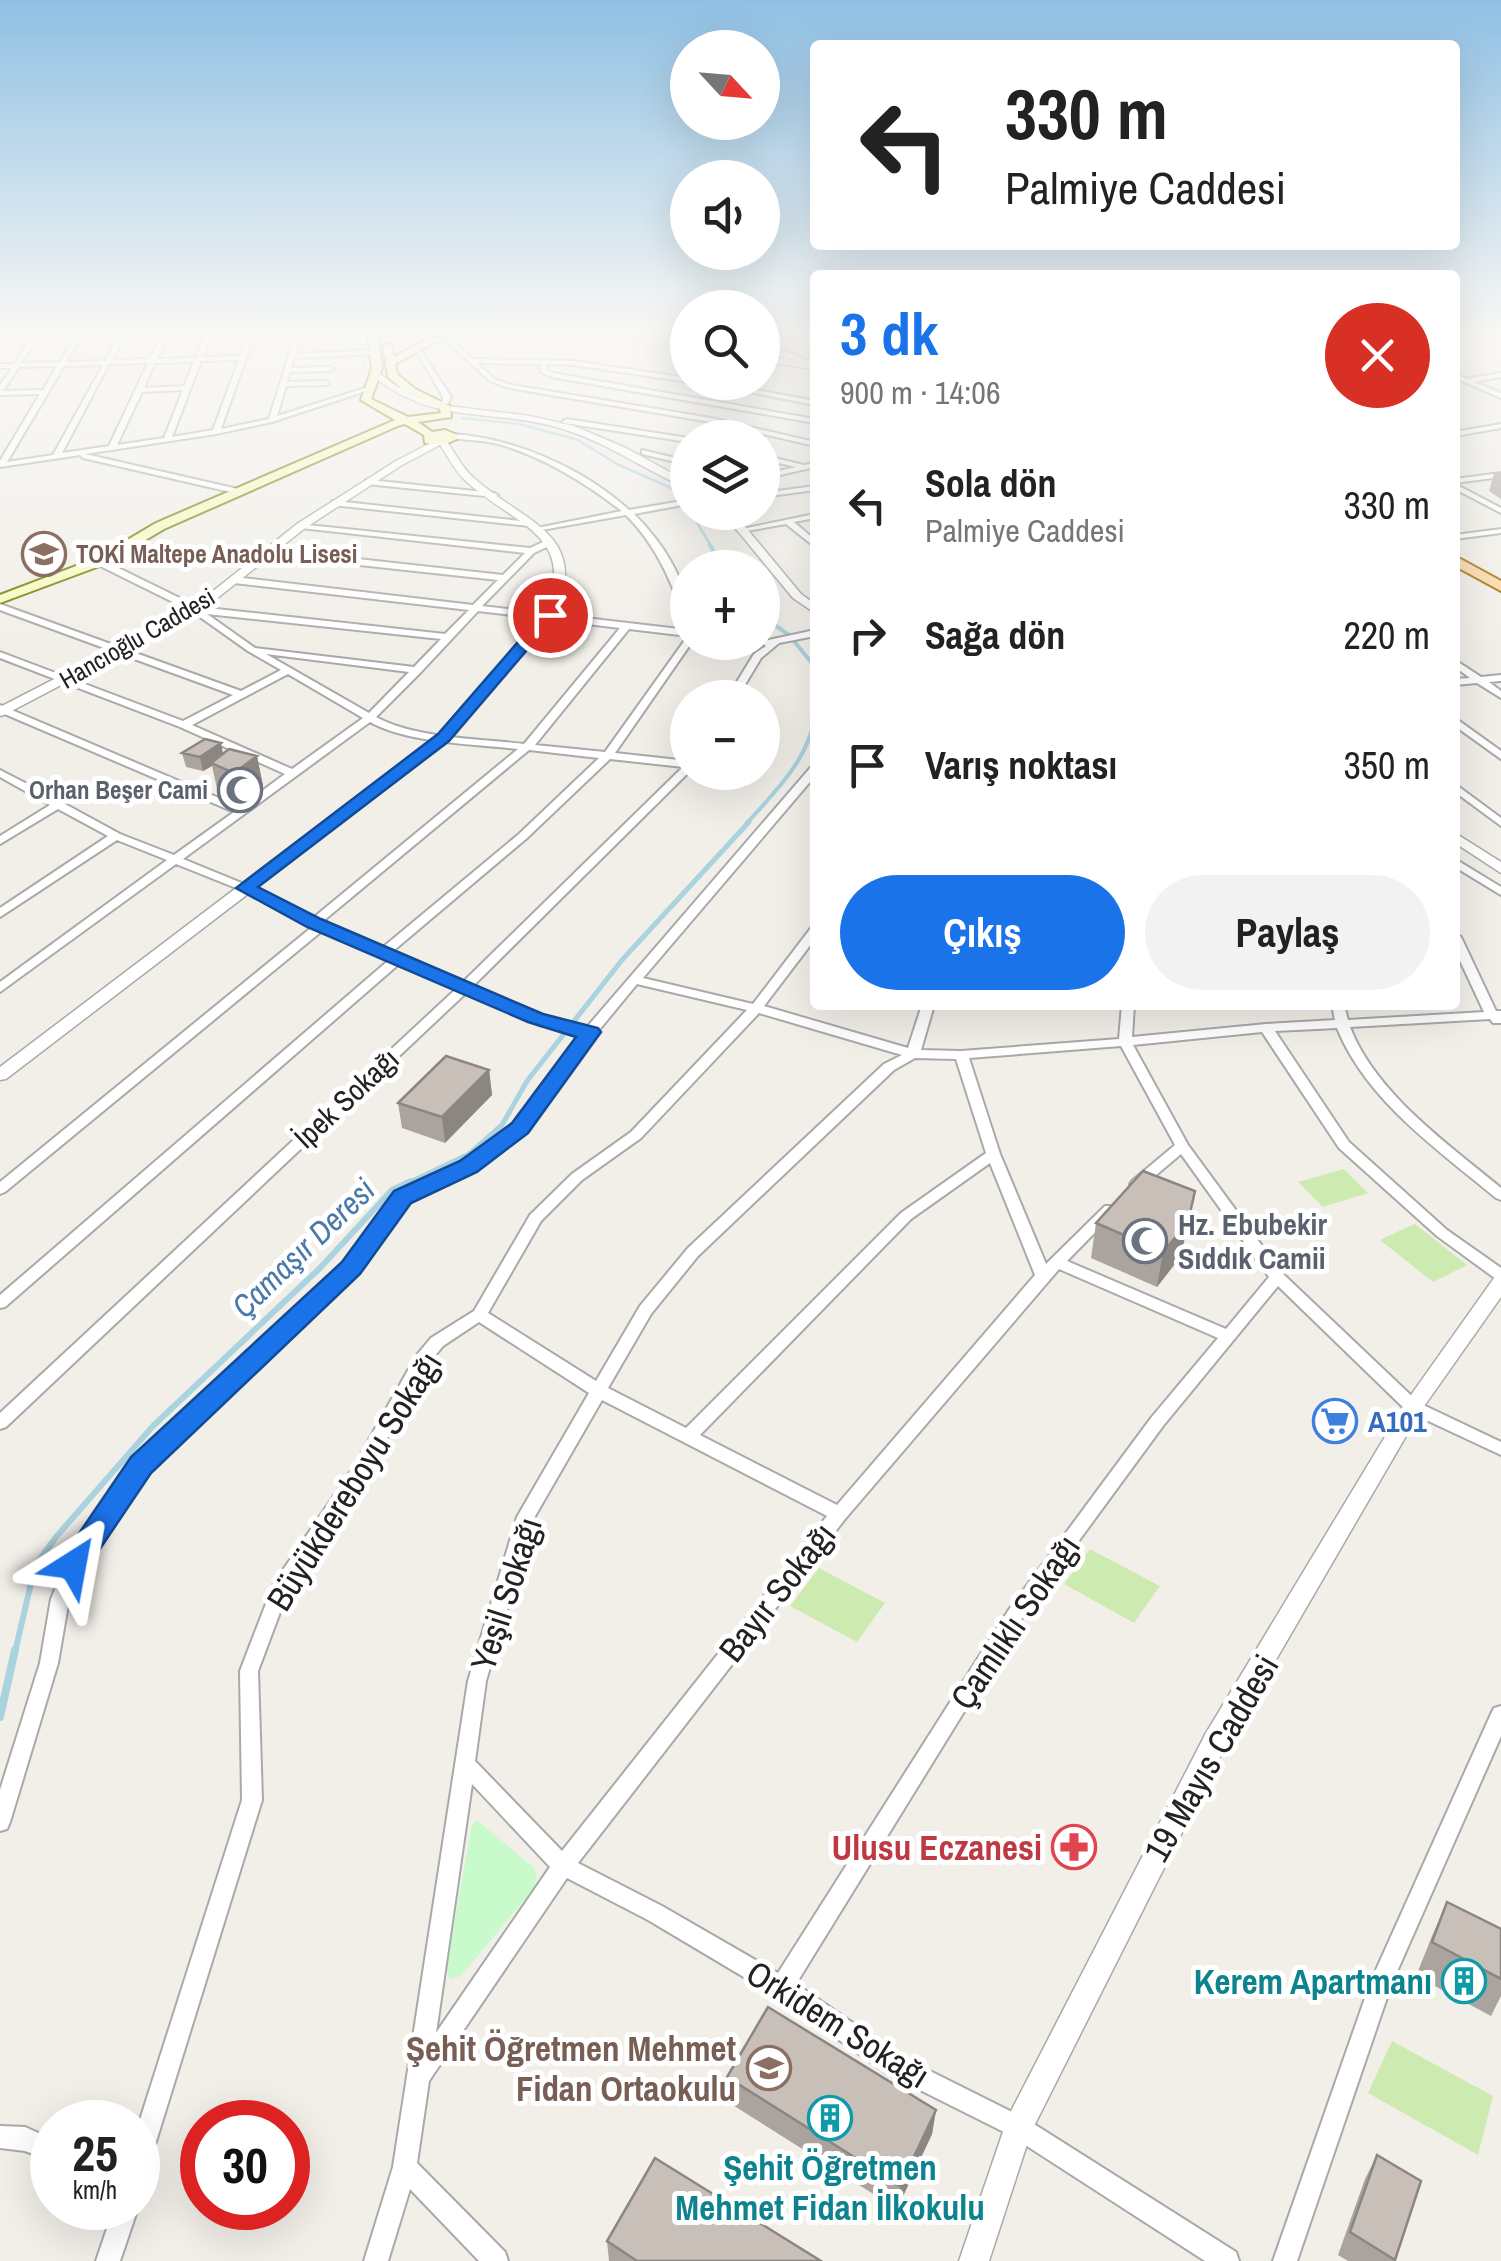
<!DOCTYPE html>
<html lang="tr">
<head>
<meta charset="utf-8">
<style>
  :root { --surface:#fff; --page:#f2f2f2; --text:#222; --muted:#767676; --accent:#1a73e8 }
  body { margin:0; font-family:"Archivo Narrow",sans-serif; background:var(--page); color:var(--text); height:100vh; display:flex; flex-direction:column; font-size:38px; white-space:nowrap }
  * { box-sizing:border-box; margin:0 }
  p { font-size:32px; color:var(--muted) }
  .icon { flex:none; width:55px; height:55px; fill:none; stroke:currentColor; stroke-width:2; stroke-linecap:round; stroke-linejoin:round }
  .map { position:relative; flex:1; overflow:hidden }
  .side { position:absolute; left:810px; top:270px; width:650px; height:740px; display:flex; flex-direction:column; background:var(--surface); border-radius:10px; box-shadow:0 10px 40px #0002 }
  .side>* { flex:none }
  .banner { position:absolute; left:810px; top:40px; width:650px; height:210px; border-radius:10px; box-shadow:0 10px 40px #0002; background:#fff; color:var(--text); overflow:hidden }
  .needle { width:65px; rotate:116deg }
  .controls { position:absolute; left:670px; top:30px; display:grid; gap:20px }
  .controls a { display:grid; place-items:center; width:110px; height:110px; border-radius:50%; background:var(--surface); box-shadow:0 10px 40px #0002; font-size:50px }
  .speed { position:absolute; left:30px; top:2100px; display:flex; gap:20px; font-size:50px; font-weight:700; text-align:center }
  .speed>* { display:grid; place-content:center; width:130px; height:130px; border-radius:50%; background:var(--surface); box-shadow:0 10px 40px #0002; line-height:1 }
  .speed small { font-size:25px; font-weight:400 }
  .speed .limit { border:15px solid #d22; background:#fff; color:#111 }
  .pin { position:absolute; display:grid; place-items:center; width:85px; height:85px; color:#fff; margin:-42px; border:5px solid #fff; border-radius:50%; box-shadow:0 2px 10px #0007 }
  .me { position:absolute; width:110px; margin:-55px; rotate:34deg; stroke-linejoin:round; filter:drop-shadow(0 0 8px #0008) }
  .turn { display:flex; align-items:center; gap:35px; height:210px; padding:0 30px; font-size:45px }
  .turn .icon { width:130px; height:130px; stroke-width:2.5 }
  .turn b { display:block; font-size:70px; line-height:85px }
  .round { display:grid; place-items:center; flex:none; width:105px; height:105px; border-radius:52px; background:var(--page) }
  .headline { display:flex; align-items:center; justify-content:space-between; height:170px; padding:0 30px }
  h1 { font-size:60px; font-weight:800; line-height:75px; color:var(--accent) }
  .button { display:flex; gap:20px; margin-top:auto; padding:20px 30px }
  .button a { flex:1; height:115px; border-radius:60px; background:var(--accent); color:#fff; font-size:40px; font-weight:800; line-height:115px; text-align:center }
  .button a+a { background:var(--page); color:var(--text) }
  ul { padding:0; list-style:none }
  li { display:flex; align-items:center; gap:30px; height:130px; padding:0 30px }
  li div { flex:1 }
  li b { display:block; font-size:38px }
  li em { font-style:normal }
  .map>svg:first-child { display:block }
</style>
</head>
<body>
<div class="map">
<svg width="1501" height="2261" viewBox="0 0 1501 2261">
  <rect width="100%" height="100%" fill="#f2efe9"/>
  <path fill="#cdebb0" d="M1344 1169 1368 1193 1323 1207 1298 1182Z
    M1414 1224H1415L1467 1265 1433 1282 1380 1240Z
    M1090 1549 1160 1586 1134 1623 1064 1584Z
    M819 1568 885 1603 857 1642 790 1606Z
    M1392 2041 1493 2096 1478 2155 1368 2093Z"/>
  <path fill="#c8facc" d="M477 1820 534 1868 537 1877 534 1888 461 1976 450 1979 446 1968 472 1825Z"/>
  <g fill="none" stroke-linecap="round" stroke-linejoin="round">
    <path stroke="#aad3df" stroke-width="2.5" d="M337 335 364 357V365
      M462 418 519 424 578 440 617 464 676 490 688 507
      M691 512 712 548"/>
    <path stroke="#aad3df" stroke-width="4" d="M710 545 723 568
      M762 616 789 635 815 667
      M746 824C775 792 806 762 815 719"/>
    <path stroke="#aad3df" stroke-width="5" d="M406 1184 469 1154 502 1125 527 1081 622 960 749 822"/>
    <path stroke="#aad3df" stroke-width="6" d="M15 1652 35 1566 56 1537 153 1426 320 1268 392 1190 411 1181"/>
    <path stroke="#aad3df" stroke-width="8" d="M0 1717 15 1650"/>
    <defs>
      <path id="minor" d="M34 335H40L21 363 60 362 76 335H82L66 362 105 361 119 335H125L112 360 150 359 162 335H168L157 359 196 358 205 335H211L203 357 240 356 248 335H254L221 429 269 419 295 335H301L296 354 377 350 380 352 377 354 294 358 291 368 331 367 334 369 331 371 290 372 287 382 326 381 329 383 326 385 286 386 277 416 365 388H369V390L272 422 216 434 85 454 242 490V494H239L83 458 80 455 0 467V461L40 394 0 395V385L12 368H0V364H14ZM239 360 213 430 172 437 201 361ZM194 362 184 386 144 388 155 363ZM148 363 109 446 62 453 109 364ZM103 365 53 455 7 462 64 366ZM57 366 43 390 3 391 19 367ZM183 390 164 438 117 445 142 392Z
        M672 335 688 338V342L673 336Z
        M443 336H447L473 359 573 361 688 378V382L573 365 546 364V370L553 373 815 419V423L551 377 541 372 540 364 477 363 494 379 512 385 711 418 815 442V446L711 422 509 388 490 381 443 338Z
        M762 343 815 363V367L790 359 778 363V361L784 357 762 348Z
        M417 345 451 397 448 404 442 403 443 397 414 347Z
        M1501 373V377L1474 382 1501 393V398L1455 378V374L1467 379Z
        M697 382H714L815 401V405Z
        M567 419 688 438V442L564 423 563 421Z
        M1501 424V428L1455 436V432Z
        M452 434C514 438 583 468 629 510L688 500V504L634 514C660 540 688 579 688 618L683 615C670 578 655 544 626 515L536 531 532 529 622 511 619 509C584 482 541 456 498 444 482 440 466 440 449 438L448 436Z
        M642 450 688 461V465L642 454Z
        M762 455 804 465 815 463V467L762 479V475L796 467 762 459Z
        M1501 473V477L1455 483V479Z
        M369 480 494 493 498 495 494 497 366 484V480Z
        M1455 484 1501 508V513L1455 489Z
        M815 486V490L762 497V493Z
        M335 501 530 522 534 524 530 526 332 505V501Z
        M815 514V518L794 522 815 540V547L786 524 741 532 737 530Z
        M298 524 530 548 545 541H551V545L534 553 482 606 688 630V636L629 629 535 745 605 752 685 640 692 642 615 753 688 761V772H689L472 987 548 1019 587 1027 811 767 815 766V776L643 978 753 1004 811 928 815 927V939L764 1006 908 1048 922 1005H934L921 1050 961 1051 1119 1039 1122 1005H1134L1132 1037 1266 1024 1335 1020 1332 1005H1344L1348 1020 1484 1012 1455 950V933L1461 937 1496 1011H1501V1023H1493L1490 1019 1350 1027C1375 1093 1448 1144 1501 1188V1200L1496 1198C1438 1150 1366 1100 1337 1028L1275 1031 1349 1142 1447 1230 1501 1268V1280L1496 1279 1437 1236 1339 1148 1262 1032 1133 1045 1188 1145 1282 1273 1419 1403 1501 1442V1455L1407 1411 1278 1286 1163 1426 1020 1621 796 1984 904 2058 1026 2119 1236 2252 1239 2261H1205L1010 2135 888 2074 774 1995 648 1920 567 1878 429 2081 417 2163 505 2252 508 2261H479L410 2189 388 2261H364L393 2167 468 1681 517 1517 589 1393 479 1322 443 1346 428 1364 365 1478 288 1591 258 1671 262 1800 150 2161 146 2169 138 2172V2126L242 1800 240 1671 274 1583 353 1468 416 1356 431 1338 474 1311 530 1215 572 1174 631 1132 747 1010 637 984 595 1035 525 1131 474 1170 407 1200 356 1272 147 1470 81 1568 69 1599 58 1663 10 1822 7 1829 0 1831V1790L40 1663 51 1599 67 1560 135 1460 346 1264 397 1194 464 1164 515 1125 582 1034 539 1025 466 993 6 1427 0 1429V1413L456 989 399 964 5 1307 0 1308V1295L389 960 322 931 5 1192 0 1194V1182L312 927 241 890 176 864 0 992V982L167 860 117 840 0 917V908L108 836 58 809 0 844V836L50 805 0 777V770L58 800 64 801 65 804 120 834 174 855 234 812 0 712V705L240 807 285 774 180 727 0 658V652L183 721 233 695 0 610V604L241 691 281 670 248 651 193 612 88 560V556H94L198 607 445 634 469 610 234 583 230 580 234 577 473 605 498 580 267 555 263 552 267 549 503 575 525 553 301 528H298ZM478 611 620 628 524 744C481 739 413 738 376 717L421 672ZM207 614 441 639 414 667 255 648ZM266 654 409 672 369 713ZM288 674 363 718 292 769 192 725ZM370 722C407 743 474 744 518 749L313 918 249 886 183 859ZM529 750 599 758 519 834 382 948 322 922ZM610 759 683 767 463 982 392 952 527 838ZM759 1013 902 1055 884 1064 688 1248 640 1306 596 1381 488 1313 541 1221 582 1180 641 1138ZM1121 1046 1175 1145 1132 1181 1130 1184 1132 1187H1142L1181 1154 1269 1277 1226 1329 1067 1261 1115 1212 1117 1209 1115 1206H1105L1046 1264 1000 1154 969 1058ZM915 1058 956 1059 986 1153 901 1213 686 1428 608 1388 651 1314 698 1256 894 1070ZM990 1163 1035 1275 837 1505 700 1435 911 1219ZM1059 1269 1218 1338 1151 1418 1008 1611 778 1973 662 1906 578 1863 845 1519ZM602 1400 827 1516 562 1851 475 1761 486 1681 534 1518ZM472 1784 550 1867 436 2033Z
        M1501 529V533L1455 539V535Z
        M815 630V636L779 643 761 658 737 698H727L754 654 766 646 762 643 764 641Z
        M1455 660 1481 677 1501 675V681L1489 682 1501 691V698L1477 683 1455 685V679L1470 678 1455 667Z
        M1455 718 1501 751V759L1455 726Z
        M1455 784 1501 818V826L1455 792Z
        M1455 859 1501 887V895L1455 867Z
        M1501 1706V1736L1392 1983 1297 2261H1273L1371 1981 1491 1714 1494 1708Z
        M0 2126 25 2127 52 2139V2161L25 2151 0 2148Z
        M114 2208H138L120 2261H96Z"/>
      <path id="tertiary" d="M596 335H614L688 345V350Z
        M762 357 815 363V369L762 362Z
        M376 371 398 387 439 405 530 416 574 426 626 448 688 482V489C645 470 608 443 563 429 492 407 436 427 373 376Z
        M436 440H446C455 453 462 468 474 478 523 523 590 532 556 615L448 741 6 1079 0 1080V1067L438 735 545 614C578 535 516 526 468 483 456 473 449 458 440 445L402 465 305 528 200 612 4 715 0 716V707L192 608 297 524 396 461Z
        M722 512H733L801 594 815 604V613L793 598Z
        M1455 833 1501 862V873L1455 843Z
        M1501 1276V1297L1420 1412 1224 1749 1031 2132 989 2261H959L1008 2117 1206 1733 1406 1402 1494 1278Z"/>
      <path id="secondary" d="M368 335H377L382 368 371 399 408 417 441 413 440 408 407 393 388 377 383 346 391 344 394 357 427 339 460 335 433 343 395 364 397 374 415 389 450 406 451 417 418 422 432 432 445 430 457 435V439L443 445 425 443 424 435 405 424 400 425 164 529 105 564 0 603V595L97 558 156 523 395 420 361 400 372 368Z"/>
      <path id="primary" d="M1455 556 1501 581V591L1455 566Z"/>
    </defs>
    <use href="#minor" stroke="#a9a9a9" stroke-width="4"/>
    <use href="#tertiary" stroke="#a9a9a9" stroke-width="3"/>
    <use href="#secondary" stroke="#707d05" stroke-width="4"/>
    <use href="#primary" stroke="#a06b00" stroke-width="4"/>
    <use href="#minor" fill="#fff" fill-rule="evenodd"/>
    <use href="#tertiary" fill="#fff" fill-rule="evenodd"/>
    <use href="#secondary" fill="#f7fabf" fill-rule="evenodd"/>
    <use href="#primary" fill="#fcd6a4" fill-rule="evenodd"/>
  </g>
  <path fill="#aba49e" d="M1501 472V499L1489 491 1494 473Z
    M182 753 257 756 263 786 240 803 218 793 212 766 203 771 186 767Z
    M489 1070 492 1095 445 1143 402 1128 398 1103Z
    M1096 1223 1181 1256 1157 1287 1091 1258Z
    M1447 1902 1501 1929V1996L1491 2016 1416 1976 1432 1936Z
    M727 2077 936 2110 932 2134 897 2209 728 2102Z
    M1377 2155 1421 2181 1394 2261H1348L1338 2255 1365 2179Z
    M607 2241 821 2261H609Z"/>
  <path fill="#8b8681" d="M221 743 224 758 211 763 212 766 203 771 200 757Z
    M257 756 263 786 240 803 234 773Z
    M489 1070 492 1095 445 1143 442 1117Z
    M1195 1191 1181 1256 1157 1287 1163 1252Z
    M936 2110 932 2134 897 2209 900 2186Z"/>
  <path fill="#c7bfb8" stroke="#8b8681" stroke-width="2.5" d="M205 739 221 743 200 757 182 753Z
    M229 749 257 756 234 773 211 763Z
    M446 1056 489 1070 442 1117 398 1103Z
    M1143 1171 1195 1191 1188 1222 1163 1252 1096 1223Z
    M1447 1902 1501 1929V1979L1432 1942Z
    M768 2007 936 2110 900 2186 727 2077Z
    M1377 2155 1421 2181 1395 2260 1350 2232Z
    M655 2158 821 2261H637L607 2241Z"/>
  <linearGradient id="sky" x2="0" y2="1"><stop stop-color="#8fc0e4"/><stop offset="0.51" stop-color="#f9f8f5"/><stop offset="1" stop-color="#f9f8f5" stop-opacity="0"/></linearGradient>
  <rect width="1501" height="651" fill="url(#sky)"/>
  <path fill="#1a73e8" stroke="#114b97" stroke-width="2.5" d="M544 612 557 615 449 741 258 887 321 919 543 1014 598 1028 601 1032 528 1133 477 1172 411 1203 360 1274 151 1473 83 1574 73 1577 63 1574 58 1565 63 1557 131 1457 342 1262 394 1191 460 1161 512 1123 576 1037 528 1022 307 927 236 888 438 734Z"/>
  <defs>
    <symbol id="school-ring" viewBox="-11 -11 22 22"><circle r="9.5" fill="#fff" stroke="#8d6e63" stroke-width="1.5"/><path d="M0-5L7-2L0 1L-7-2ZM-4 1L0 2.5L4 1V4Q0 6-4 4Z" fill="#8d6e63"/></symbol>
    <symbol id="mosque-ring" viewBox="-11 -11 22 22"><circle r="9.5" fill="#fff" stroke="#6b7280" stroke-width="1.5"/><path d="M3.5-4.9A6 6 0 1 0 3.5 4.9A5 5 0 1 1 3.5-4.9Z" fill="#6b7280"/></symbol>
    <symbol id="supermarket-ring" viewBox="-11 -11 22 22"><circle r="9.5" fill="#fff" stroke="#3f7fe0" stroke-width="1.5"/><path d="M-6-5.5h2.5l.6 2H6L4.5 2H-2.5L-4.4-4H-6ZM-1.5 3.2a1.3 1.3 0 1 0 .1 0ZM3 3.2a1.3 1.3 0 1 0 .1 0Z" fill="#3f7fe0"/></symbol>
    <symbol id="pharmacy-ring" viewBox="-11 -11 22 22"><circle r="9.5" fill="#fff" stroke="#e0444e" stroke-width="1.5"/><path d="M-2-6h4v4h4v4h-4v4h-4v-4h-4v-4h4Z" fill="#e0444e"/></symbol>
    <symbol id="building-ring" viewBox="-11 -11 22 22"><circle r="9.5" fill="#fff" stroke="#0f9aa8" stroke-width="1.5"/><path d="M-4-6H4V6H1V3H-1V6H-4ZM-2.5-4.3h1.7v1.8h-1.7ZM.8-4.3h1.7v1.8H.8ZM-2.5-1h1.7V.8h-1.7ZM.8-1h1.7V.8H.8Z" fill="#0f9aa8"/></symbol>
  </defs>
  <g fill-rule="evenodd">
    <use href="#school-ring" x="19" y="529" width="50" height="50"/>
    <use href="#mosque-ring" x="215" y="765" width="50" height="50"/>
    <use href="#mosque-ring" x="1120" y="1216" width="50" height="50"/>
    <use href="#supermarket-ring" x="1310" y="1396" width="50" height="50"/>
    <use href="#pharmacy-ring" x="1049" y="1822" width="50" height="50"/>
    <use href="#building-ring" x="1439" y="1956" width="50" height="50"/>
    <use href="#school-ring" x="744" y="2043" width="50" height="50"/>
    <use href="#building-ring" x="805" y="2093" width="50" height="50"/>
  </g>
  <g text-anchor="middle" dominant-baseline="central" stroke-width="10" stroke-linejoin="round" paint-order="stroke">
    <g font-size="25" font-weight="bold" fill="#785e54" stroke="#fff" text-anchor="start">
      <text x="76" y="554">TOKİ Maltepe Anadolu Lisesi</text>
    </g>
    <g font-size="25" fill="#222" stroke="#fff">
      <text transform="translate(137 638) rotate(-30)">Hancıoğlu Caddesi</text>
    </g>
    <g font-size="25" font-weight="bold" fill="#5b616d" stroke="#fff" text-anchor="end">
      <text x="208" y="790">Orhan Beşer Cami</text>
    </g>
    <g font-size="30" fill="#222" stroke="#fff">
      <text transform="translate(346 1098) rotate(-43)">İpek Sokağı</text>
    </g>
    <g font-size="30" font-weight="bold" fill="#5b616d" stroke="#fff" text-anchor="start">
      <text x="1178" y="1224">Hz. Ebubekir<tspan x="1178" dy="34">Sıddık Camii</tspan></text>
    </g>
    <g font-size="30" font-weight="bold" fill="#366cbe" stroke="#fff" text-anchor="start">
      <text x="1368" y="1421">A101</text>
    </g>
    <g font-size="32" font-style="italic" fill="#4a7aab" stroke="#fff">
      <text transform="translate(303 1248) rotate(-44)">Çamaşır Deresi</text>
    </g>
    <g font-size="35" fill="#222" stroke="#fff">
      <text transform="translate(354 1481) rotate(-58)">Büyükdereboyu Sokağı</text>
      <text transform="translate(777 1592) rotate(-52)">Bayır Sokağı</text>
      <text transform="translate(506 1594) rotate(-72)">Yeşil Sokağı</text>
      <text transform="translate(1015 1622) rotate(-56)">Çamlıklı Sokağı</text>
      <text transform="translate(1211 1758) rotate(-60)">19 Mayıs Caddesi</text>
      <text transform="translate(838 2024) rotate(32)">Orkidem Sokağı</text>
    </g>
    <g font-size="35" font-weight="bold" fill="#be3a42" stroke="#fff" text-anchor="end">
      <text x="1042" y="1847">Ulusu Eczanesi</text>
    </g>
    <g font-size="35" font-weight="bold" fill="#0d838f" stroke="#fff" text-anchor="end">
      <text x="1432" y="1981">Kerem Apartmanı</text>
      <text x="830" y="2167" text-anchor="middle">Şehit Öğretmen<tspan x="830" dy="40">Mehmet Fidan İlkokulu</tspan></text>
    </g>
    <g font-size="35" font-weight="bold" fill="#785e54" stroke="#fff" text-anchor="end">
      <text x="736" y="2048">Şehit Öğretmen Mehmet<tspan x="736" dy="40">Fidan Ortaokulu</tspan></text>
    </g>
  </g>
</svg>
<div class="controls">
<a><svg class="needle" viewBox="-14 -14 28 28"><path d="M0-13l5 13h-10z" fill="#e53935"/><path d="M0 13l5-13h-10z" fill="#767676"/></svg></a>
<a><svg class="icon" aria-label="sound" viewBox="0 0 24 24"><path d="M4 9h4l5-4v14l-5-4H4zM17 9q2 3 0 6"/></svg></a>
<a><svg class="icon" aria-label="search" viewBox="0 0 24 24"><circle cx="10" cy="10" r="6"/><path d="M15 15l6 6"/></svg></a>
<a><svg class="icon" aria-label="layers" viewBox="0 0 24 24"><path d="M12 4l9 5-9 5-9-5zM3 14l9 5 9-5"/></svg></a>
<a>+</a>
<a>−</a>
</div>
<div class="speed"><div>25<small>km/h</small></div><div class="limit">30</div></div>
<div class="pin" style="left:550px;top:615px;background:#d93025"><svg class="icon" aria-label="arrive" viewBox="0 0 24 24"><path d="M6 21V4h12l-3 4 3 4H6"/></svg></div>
<svg class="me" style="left:73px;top:1565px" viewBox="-20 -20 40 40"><path d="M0-17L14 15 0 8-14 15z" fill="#1a73e8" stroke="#fff" stroke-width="4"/></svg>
<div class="banner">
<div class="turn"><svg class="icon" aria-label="left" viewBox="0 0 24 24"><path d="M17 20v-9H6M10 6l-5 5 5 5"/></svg><div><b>330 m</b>Palmiye Caddesi</div></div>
</div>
<section class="side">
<div class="headline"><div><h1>3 dk</h1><p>900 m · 14:06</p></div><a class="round" style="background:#d93025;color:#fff"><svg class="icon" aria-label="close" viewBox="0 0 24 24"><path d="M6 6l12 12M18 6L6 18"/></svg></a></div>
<ul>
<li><svg class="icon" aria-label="left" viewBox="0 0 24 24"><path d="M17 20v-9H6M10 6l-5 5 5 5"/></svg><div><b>Sola dön</b><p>Palmiye Caddesi</p></div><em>330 m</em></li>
<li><svg class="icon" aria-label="right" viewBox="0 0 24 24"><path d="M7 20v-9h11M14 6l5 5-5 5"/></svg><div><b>Sağa dön</b></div><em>220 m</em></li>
<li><svg class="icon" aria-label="arrive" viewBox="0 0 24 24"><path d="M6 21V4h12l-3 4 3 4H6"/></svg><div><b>Varış noktası</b></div><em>350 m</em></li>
</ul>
<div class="button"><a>Çıkış</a><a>Paylaş</a></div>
</section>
</div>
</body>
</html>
